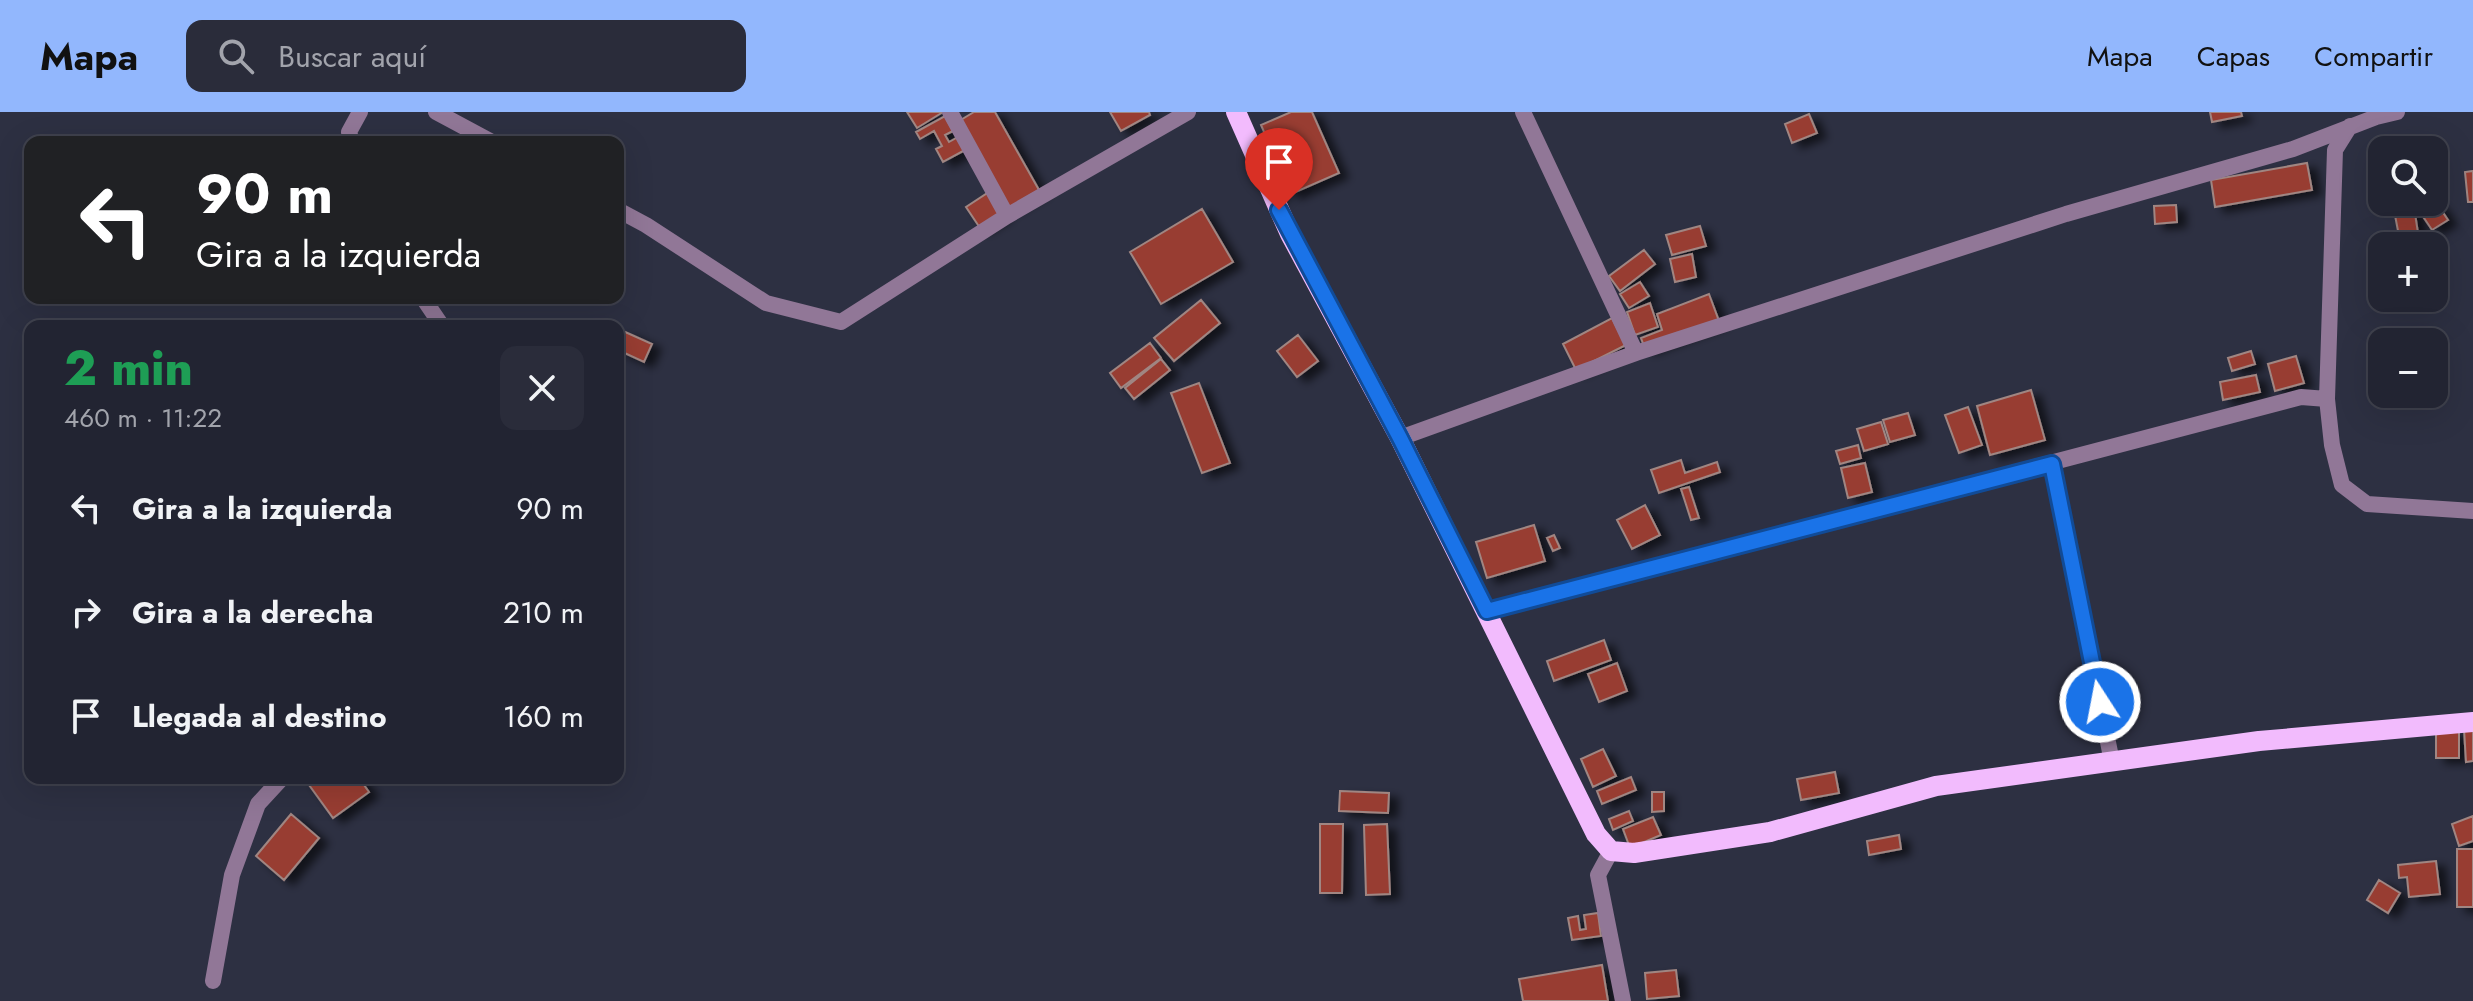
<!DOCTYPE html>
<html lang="es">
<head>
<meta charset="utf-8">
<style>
  :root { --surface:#222432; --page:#2a2c3a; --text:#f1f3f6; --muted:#a2a4ac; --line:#3f414d; --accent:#92b7fd }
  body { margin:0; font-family:Jost,sans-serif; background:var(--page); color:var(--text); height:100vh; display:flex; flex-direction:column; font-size:30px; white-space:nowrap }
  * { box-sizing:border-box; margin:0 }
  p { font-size:26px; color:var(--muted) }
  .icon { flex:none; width:44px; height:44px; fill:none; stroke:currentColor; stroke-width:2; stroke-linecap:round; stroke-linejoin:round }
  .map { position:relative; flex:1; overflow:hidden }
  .panel { position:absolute; left:24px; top:208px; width:600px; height:464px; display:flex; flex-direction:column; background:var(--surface); border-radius:16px; box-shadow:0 8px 32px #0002,0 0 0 2px var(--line) }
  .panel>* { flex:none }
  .hud { position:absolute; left:24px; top:24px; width:600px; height:168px; border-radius:16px; box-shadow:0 8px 32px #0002,0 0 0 2px var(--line); background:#202124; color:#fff; overflow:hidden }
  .controls { position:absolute; left:2368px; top:24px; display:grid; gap:16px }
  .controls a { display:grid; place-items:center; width:80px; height:80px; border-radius:16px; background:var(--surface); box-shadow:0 8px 32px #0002,0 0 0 2px var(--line); font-size:40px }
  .pin { position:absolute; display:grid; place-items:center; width:68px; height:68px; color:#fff; margin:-82px -34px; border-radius:50% 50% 50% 0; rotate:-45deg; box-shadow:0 0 8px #0007 }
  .pin .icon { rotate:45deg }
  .me { position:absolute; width:88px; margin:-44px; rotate:349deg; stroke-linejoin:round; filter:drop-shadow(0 0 6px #0008) }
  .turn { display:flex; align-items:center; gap:28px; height:168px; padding:0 40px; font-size:36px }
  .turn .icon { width:104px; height:104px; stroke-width:2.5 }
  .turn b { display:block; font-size:56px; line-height:68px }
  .round { display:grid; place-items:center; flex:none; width:84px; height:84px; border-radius:16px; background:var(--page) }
  .overview { display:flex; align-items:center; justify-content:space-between; height:136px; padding:0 40px }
  h1 { font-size:48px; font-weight:800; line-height:60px; color:#1e9e55 }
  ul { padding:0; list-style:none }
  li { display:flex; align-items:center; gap:24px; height:104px; padding:0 40px }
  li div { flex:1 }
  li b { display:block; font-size:30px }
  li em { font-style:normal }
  header { display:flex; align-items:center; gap:48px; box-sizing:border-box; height:112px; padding:0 40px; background:var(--accent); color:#111 }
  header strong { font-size:38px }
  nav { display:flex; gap:44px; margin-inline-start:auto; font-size:28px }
  .search { width:560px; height:72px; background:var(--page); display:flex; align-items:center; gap:20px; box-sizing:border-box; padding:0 28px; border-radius:16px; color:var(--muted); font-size:30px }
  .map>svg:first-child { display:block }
</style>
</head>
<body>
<header>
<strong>Mapa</strong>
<div class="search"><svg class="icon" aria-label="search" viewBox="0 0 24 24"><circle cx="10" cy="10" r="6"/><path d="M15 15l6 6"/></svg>Buscar aquí</div>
<nav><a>Mapa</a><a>Capas</a><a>Compartir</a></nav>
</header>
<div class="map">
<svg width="2473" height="889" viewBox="0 0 2473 889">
  <defs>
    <filter id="shadow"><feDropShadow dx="9" dy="5" stdDeviation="4" flood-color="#0009"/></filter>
  </defs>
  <rect width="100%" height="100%" fill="#2d3042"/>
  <path fill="#983c33" stroke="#a08682" stroke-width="2" filter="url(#shadow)" d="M907 0H943L917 16Z
    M974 0H995L1039 78 1008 96 959 9Z
    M1110 0H1149L1150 3 1121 19Z
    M1291 0H1312L1339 61 1291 82 1261 13Z
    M2210 0H2241L2242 4 2212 10Z
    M1809 2 1817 21 1792 31 1785 12Z
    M945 4 953 19 945 23 949 30 958 25 965 38 943 50 936 37 942 34 934 19 920 27 916 20Z
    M2307 51 2312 78 2215 95 2211 68Z
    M2473 59V90H2468L2465 60Z
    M989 80 1003 102 980 116 966 95Z
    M2436 90 2448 108 2432 118 2420 100Z
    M2176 93 2177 110 2155 112 2154 94Z
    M2414 95 2418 121 2399 124 2394 98Z
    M1202 97 1233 150 1161 192 1130 140Z
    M1700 114 1706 134 1672 143 1666 123Z
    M1644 138 1655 152 1620 179 1609 164Z
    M1692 142 1696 165 1675 170 1670 147Z
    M1640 170 1649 184 1629 196 1620 182Z
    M1709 182 1719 209 1645 237 1641 226 1662 218 1657 202Z
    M1201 188 1220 211 1174 249 1154 226Z
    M1650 191 1658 215 1635 223 1627 200Z
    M1612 206 1626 233 1576 258 1563 232Z
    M623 219 652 232 644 250 618 238V230Z
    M1298 223 1318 249 1297 265 1277 239Z
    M1150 231 1161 246 1121 276 1110 261Z
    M2251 239 2255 252 2232 259 2228 246Z
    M2296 244 2304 271 2275 279 2268 252Z
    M1161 247 1170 258 1134 287 1125 276Z
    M2256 263 2260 280 2223 288 2220 270Z
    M1199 271 1230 351 1202 361 1171 281Z
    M2031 278 2045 328 1990 343 1977 294Z
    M1968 295 1982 333 1959 341 1945 303Z
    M1908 301 1915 323 1890 330 1883 308Z
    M1881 310 1888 332 1864 339 1857 317Z
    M1858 333 1861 346 1840 352 1836 339Z
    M1681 348 1685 361 1717 350 1720 360 1659 381 1651 358Z
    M1865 351 1872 380 1848 386 1841 356Z
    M1689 375 1699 406 1691 408 1681 377Z
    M1645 393 1660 423 1632 437 1617 408Z
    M1534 413 1545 449 1487 466 1476 430Z
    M1554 423 1560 436 1553 439 1547 426Z
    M1604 528 1611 548 1554 569 1547 549Z
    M1617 551 1627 579 1599 590 1588 562Z
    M2473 616V649L2466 650 2464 617Z
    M2436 620H2459V646H2436Z
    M1603 637 1616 664 1593 675 1581 647Z
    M1835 660 1839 681 1801 688 1797 667Z
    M1631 665 1636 678 1602 692 1597 679Z
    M304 666H359L369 680 333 706Z
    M1340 679 1389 681 1388 701 1339 699Z
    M1652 680H1664V699L1652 700Z
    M1629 699 1633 709 1613 718 1609 707Z
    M291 702 319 726 284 768 256 744Z
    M2473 704V729L2459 734 2452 712Z
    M1653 705 1661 723 1630 736 1623 717Z
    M1320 712H1343L1342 781H1320Z
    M1387 712 1390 782 1366 783 1364 713Z
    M1899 723 1901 737 1869 743 1867 729Z
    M2457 737H2473V795H2457Z
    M2436 749 2440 782 2409 785 2407 765 2399 766 2398 753Z
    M2379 768 2400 781 2388 801 2367 788Z
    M1598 801 1601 824 1572 828 1568 806 1578 804 1580 818 1586 817 1584 803Z
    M1602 853 1608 889H1523L1519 867Z
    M1676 858 1679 884 1647 887 1645 861Z"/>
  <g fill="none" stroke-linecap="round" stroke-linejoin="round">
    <path stroke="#917797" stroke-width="16" d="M436 0 492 30
      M950 0 1007 104
      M1523 0 1636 241
      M352 30 349 20 360 0
      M618 98 646 113 766 191 841 210 1007 104 1188 0
      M423 186 442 214
      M2327 287 2335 38 2350 14
      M1400 326 1636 241 2066 102 2293 37 2376 5 2397 0
      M2052 352 2112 650
      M1487 499 2301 285 2327 287 2332 333 2342 373 2367 392 2473 399
      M1611 739 1598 763 1623 889
      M213 869 232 763 258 692 282 666"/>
    <path stroke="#f2bbfd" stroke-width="20" d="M1236 0 1290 122 1400 326 1596 722 1611 739 1634 741 1770 720 1936 674 2259 629 2473 610"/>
  </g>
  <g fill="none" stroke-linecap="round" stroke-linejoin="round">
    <defs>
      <path id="route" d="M1279 98 1400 326 1487 499 2052 352 2100 590"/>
    </defs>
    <use href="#route" stroke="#114b97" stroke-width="20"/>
    <use href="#route" stroke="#1a73e8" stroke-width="14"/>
  </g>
</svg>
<div class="controls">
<a><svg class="icon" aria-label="search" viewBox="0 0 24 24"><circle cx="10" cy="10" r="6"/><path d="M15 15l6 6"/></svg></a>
<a>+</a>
<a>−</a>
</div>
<div class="pin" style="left:1279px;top:98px;background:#d93025"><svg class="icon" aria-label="arrive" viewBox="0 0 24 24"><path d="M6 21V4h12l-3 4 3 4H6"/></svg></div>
<svg class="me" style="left:2100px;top:590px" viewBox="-20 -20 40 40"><circle r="17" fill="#1a73e8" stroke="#fff" stroke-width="3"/><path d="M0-11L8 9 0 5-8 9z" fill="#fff"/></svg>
<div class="hud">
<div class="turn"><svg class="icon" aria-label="left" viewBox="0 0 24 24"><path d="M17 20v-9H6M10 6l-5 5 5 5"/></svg><div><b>90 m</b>Gira a la izquierda</div></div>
</div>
<section class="panel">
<div class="overview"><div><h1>2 min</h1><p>460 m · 11:22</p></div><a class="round"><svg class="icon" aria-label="close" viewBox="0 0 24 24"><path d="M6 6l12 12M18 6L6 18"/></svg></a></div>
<ul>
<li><svg class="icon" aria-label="left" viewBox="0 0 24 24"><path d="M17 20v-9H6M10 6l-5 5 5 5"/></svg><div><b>Gira a la izquierda</b></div><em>90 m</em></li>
<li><svg class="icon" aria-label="right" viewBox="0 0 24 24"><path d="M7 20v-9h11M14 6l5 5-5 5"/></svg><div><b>Gira a la derecha</b></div><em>210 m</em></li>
<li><svg class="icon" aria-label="arrive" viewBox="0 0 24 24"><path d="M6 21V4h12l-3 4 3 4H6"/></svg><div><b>Llegada al destino</b></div><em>160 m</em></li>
</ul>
</section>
</div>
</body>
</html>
